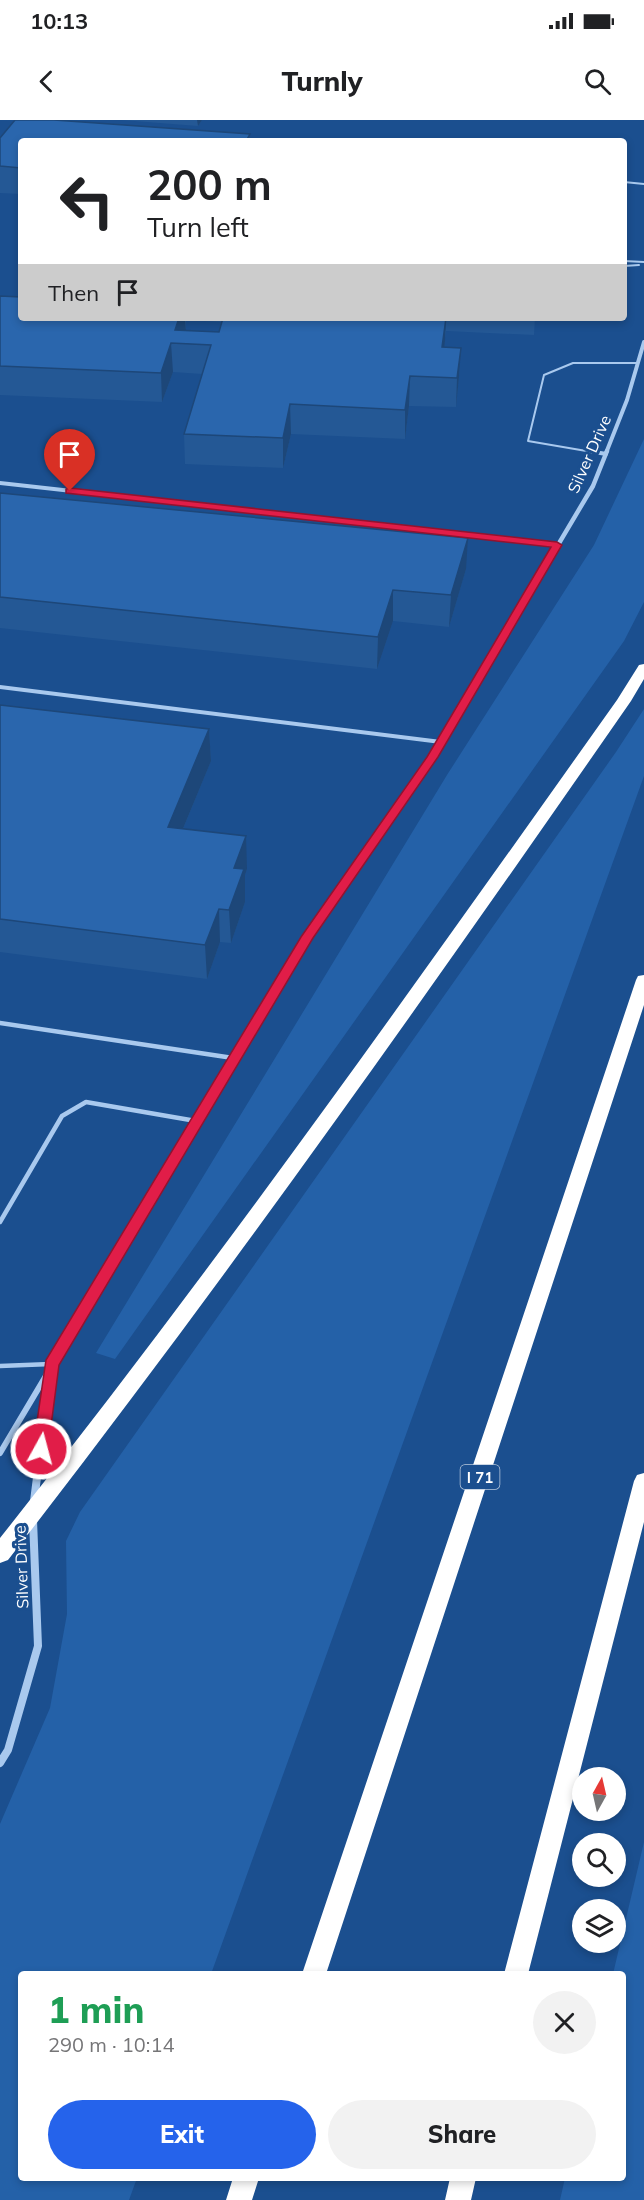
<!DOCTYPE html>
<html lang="en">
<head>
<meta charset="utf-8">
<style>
  :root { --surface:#fff; --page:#f2f2f2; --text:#202124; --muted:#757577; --accent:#2563eb }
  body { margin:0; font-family:Mulish,sans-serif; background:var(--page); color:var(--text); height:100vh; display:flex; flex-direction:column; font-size:22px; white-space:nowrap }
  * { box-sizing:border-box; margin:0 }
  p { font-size:20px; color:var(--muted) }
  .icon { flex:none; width:33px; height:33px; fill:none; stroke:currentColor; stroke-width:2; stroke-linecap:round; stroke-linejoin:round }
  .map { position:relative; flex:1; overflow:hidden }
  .panel { position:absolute; left:18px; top:1851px; width:608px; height:210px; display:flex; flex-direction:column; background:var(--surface); border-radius:6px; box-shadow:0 3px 9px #0003 }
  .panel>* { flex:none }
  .guide { position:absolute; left:18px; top:18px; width:609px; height:183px; border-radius:6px; box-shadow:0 3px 9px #0003; background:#fff; color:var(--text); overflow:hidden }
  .needle { width:39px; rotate:8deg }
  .fabs { position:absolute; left:572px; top:1647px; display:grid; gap:12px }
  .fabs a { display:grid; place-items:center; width:54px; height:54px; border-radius:50%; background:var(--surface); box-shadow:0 3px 9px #0003; font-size:30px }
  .pin { position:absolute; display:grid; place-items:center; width:51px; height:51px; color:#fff; margin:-62px -26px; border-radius:50% 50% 50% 0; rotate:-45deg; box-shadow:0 0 6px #0007 }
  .pin .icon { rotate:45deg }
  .me { position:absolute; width:66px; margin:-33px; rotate:7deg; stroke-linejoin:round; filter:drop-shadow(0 0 4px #0008) }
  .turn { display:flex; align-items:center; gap:21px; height:126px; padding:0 30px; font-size:27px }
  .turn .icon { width:78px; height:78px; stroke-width:2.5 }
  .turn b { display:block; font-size:42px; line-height:51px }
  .then { display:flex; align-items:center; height:57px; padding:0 30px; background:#0003; gap:12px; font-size:22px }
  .round { display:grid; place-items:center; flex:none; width:63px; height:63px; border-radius:32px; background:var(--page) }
  .summary { display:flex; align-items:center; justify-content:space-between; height:102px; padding:0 30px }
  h1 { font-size:36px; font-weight:800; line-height:45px; color:#1e9e55 }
  .cta { display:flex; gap:12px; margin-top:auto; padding:12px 30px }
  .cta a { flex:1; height:69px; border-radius:36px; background:var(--accent); color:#fff; font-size:24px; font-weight:800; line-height:69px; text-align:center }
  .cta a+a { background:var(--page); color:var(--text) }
  .status { display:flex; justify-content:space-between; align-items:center; height:42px; padding:0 30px; background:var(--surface); direction:ltr }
  .status svg { height:16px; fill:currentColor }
  header { display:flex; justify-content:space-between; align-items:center; height:78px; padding:0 30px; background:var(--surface); font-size:27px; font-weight:800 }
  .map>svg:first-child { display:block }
</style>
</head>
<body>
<div class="status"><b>10:13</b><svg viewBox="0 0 49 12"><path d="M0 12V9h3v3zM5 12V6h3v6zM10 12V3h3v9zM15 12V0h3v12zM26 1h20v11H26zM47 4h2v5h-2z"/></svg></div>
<header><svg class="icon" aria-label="back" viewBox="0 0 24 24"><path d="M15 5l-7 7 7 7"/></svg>Turnly<svg class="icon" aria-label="search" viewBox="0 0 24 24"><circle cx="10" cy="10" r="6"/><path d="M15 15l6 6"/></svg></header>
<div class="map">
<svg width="644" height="2080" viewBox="0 0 644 2080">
  <rect width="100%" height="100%" fill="#1b4f8f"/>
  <path fill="#2461a8" d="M644 319V482L624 521 115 1239 96 1233 447 655 594 425Z
    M644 589V656L211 1854H21V2058H137L129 2080H0V1704L50 1588 67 1494 66 1421 80 1392 616 632Z
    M644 1722V2080H560L565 2058H622V1854H613Z"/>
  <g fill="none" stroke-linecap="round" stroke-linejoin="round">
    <path stroke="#a9c9ee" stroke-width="2" d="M624 62 644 64
      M624 141 644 142
      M624 146 639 145
      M598 333 528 321 544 255 573 243H638"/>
    <path stroke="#a9c9ee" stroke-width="4" d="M589 331 606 334
      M0 363 557 425
      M0 567 441 622"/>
    <path stroke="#a9c9ee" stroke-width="4.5" d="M0 903 233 938
      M0 1102 62 996 86 982 196 1001
      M0 1246 51 1244"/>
    <path stroke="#a9c9ee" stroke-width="4" d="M606 333 627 280 644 222"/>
    <path stroke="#a9c9ee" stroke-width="4.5" d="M342 767 432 637 593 366 607 331"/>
    <path stroke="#a9c9ee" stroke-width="6" d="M0 1333 307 817 343 766
      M40 1336 51 1248"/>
    <path stroke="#a9c9ee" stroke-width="8" d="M34 1381 40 1334
      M0 1643 8 1630 38 1526 33 1400"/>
    <path fill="#fff" fill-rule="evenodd" d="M644 544V559L631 581C429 872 225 1161 8 1440L0 1443V1418C216 1146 416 863 617 580L639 545Z
      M644 855V885L326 1854H302L636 860 638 856Z
      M644 1353V1402L528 1854H504L634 1361 637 1355Z
      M233 2058H259L252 2080H226Z
      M450 2058H476L471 2080H445Z"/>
  </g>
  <path fill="#245895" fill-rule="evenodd" d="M121 0H202L198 6Z
    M0 18 21 21V74L0 73Z
    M0 176 21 198H535L534 215 446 211 444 227 461 228 459 257 456 287 409 286 405 319 291 314 283 348 185 344 184 314 202 254 173 252 162 282 0 275ZM186 200 222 202 219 212 186 210Z
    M0 373 466 449 449 507 393 501 377 549 0 508Z
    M0 585 209 609 211 641 183 709 247 749 245 755V782L231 823 220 822 207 859 0 832Z"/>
  <path fill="#1d4779" d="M197 0H202L198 6Z
    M179 198H185L186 212 175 210Z
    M446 198 445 221 441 256 442 227Z
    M171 223 173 252 162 282 161 253Z
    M461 228 459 257 456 287 457 258Z
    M410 256 409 286 405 319V290Z
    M290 284 291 314 283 348V318Z
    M468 418 466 449 449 507 451 475Z
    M393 470V501L377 549 378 517Z
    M209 609 211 641 170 740 168 707Z
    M246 716 247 749 245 755V782L231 823 229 790 234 748Z
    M219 789 220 822 207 859 205 825Z"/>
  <path fill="#2a66ad" stroke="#1d4779" stroke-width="1.5" d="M15 0H54L250 14 246 21H21V48L0 46V18Z
    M0 176 21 177V198H179L175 210 219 212 223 198H446L442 227 461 228 457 258 410 256 405 290 290 284 283 318 184 314 211 225 171 223 161 253 0 246Z
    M0 373 468 418 451 475 393 470 378 517 0 477Z
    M0 585 209 609 168 707 246 716 234 748 244 749 229 790 219 789 205 825 0 799Z"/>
  <path fill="#e11d48" stroke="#92132f" stroke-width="1.5" d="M70 368 557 422 562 425 438 637 313 818 59 1245 48 1329 46 1334 41 1336 35 1334 33 1329 46 1240 301 817 427 637 551 427 66 373V369Z"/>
  <g text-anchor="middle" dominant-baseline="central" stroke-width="6" stroke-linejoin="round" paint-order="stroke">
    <rect fill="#1b4f8f" stroke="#bbcadd" stroke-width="1.5" x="460.5" y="1345" width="39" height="24" rx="4.5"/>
    <g font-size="15" font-weight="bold" fill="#fff">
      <text x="480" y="1357">I 71</text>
    </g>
    <g font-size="16" fill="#fff" stroke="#1b4f8f">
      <text transform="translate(589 334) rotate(-66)">Silver Drive</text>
      <text transform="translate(21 1447) rotate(-92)">Silver Drive</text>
    </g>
  </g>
</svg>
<div class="fabs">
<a><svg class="needle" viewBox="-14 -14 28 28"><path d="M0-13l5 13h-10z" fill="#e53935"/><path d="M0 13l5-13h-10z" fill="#757577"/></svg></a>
<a><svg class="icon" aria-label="search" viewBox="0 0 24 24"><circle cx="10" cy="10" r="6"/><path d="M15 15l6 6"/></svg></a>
<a><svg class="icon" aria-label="layers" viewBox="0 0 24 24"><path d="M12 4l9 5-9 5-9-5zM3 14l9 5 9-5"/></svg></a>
</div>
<div class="pin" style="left:70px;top:371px;background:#d93025"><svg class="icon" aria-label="arrive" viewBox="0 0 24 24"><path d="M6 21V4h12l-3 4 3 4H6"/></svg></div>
<svg class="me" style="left:41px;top:1329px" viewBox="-20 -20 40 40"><circle r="17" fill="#e11d48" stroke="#fff" stroke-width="3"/><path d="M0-11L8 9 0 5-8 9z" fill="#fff"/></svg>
<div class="guide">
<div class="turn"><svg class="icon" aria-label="left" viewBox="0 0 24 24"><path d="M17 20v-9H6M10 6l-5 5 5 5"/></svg><div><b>200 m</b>Turn left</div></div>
<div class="then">Then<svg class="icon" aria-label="arrive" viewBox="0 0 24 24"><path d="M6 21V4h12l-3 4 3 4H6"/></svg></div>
</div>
<section class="panel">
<div class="summary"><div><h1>1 min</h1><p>290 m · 10:14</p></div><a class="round"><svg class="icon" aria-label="close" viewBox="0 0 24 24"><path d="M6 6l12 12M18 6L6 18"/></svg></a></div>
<div class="cta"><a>Exit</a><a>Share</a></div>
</section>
</div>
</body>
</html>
